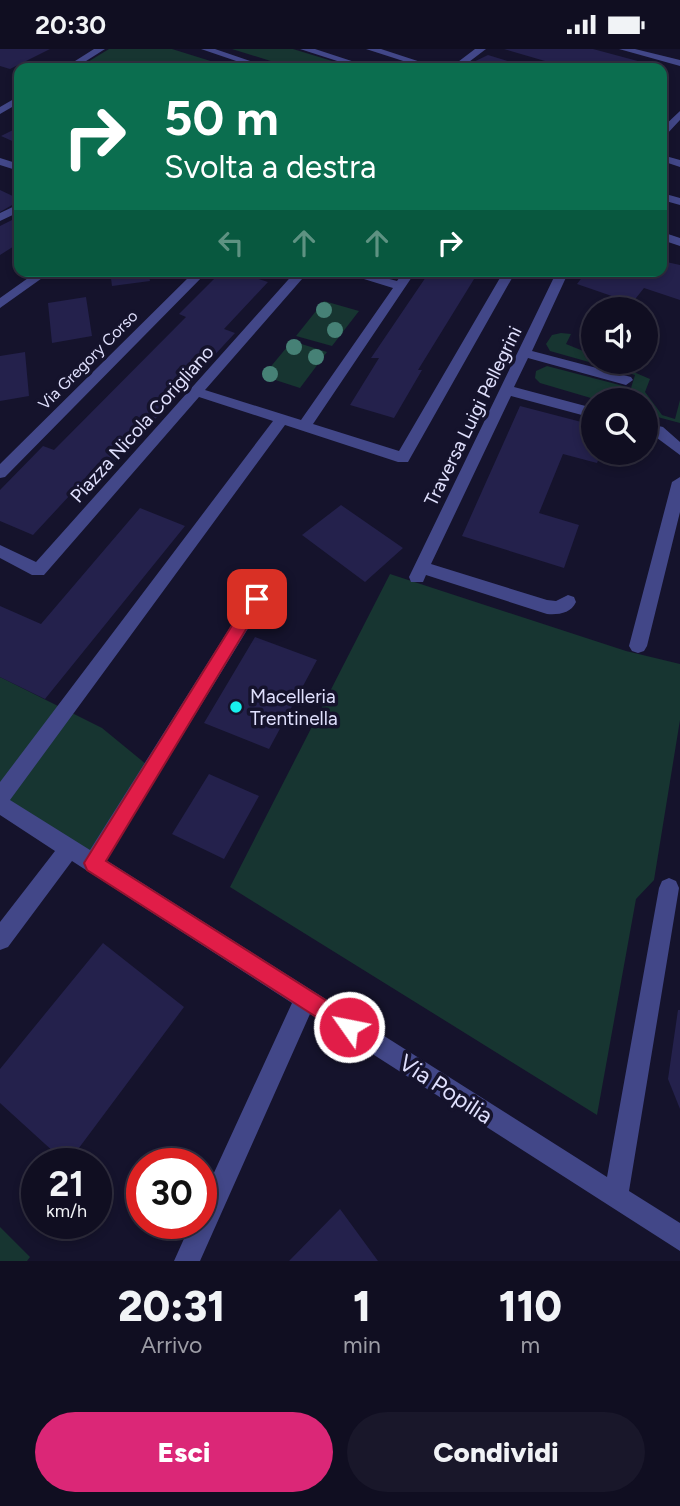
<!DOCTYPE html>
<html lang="it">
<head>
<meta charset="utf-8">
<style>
  :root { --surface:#100e21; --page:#19172a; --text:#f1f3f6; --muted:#9c9ca5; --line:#302e3f; --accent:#db2777 }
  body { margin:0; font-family:Figtree,sans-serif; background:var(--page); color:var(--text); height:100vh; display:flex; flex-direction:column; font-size:26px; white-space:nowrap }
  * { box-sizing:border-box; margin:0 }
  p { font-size:23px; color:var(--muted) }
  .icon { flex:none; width:38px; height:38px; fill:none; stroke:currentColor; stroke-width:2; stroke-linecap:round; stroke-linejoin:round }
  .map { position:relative; height:1212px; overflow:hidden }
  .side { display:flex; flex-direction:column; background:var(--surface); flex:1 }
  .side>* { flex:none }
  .guide { position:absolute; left:14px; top:14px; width:653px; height:214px; border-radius:14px; box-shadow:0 4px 10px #0003,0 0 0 2px var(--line); background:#0b6e4f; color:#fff; overflow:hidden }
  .buttons { position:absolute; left:581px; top:248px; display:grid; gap:14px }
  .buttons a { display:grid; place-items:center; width:77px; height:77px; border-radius:50%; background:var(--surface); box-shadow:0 4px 10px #0003,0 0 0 2px var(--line); font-size:35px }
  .speed { position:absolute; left:21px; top:1099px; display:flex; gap:14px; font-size:35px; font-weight:700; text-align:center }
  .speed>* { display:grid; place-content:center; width:91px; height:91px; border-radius:50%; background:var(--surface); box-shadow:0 4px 10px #0003,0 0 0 2px var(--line); line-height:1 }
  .speed small { font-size:18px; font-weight:400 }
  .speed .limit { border:10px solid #d22; background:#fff; color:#111 }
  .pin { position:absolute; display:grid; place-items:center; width:60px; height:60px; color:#fff; margin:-30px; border-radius:14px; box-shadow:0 4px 10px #0006 }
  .me { position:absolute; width:77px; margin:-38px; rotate:303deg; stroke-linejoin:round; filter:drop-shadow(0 0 5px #0008) }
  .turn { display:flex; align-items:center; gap:24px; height:147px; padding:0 35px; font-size:32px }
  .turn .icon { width:91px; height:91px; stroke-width:2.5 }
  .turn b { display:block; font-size:49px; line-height:60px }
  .lanes { display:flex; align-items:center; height:66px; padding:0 35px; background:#0003; justify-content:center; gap:35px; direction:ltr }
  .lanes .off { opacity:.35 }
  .eta { display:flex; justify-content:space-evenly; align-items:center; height:119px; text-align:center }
  .eta b { font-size:42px; font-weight:800; line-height:49px }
  .button { display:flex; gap:14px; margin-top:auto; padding:14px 35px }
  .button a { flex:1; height:80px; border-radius:42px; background:var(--accent); color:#fff; font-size:28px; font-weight:800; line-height:80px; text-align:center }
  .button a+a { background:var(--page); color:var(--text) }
  .status { display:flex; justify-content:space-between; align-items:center; height:49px; padding:0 35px; background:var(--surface); direction:ltr }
  .status svg { height:19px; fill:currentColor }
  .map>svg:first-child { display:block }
</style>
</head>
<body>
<div class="status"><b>20:30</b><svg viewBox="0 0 49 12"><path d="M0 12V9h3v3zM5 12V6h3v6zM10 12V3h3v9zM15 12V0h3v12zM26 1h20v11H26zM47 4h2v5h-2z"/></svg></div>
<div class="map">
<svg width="680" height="1212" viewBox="0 0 680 1212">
  <rect width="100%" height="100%" fill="#15132c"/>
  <path fill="#173531" d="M109 0H172L233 19H78Z
    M232 0H293L355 19H293Z
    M324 252 359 262 332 297 296 287Z
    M561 284 571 285 566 295 593 306V313H610L650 330 645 343 662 366 675 370 680 351V374L646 365V352H601L540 334 535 329 536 322 547 317 631 339 635 326 550 302 546 295 552 286Z
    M292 292 327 303 300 339 263 327Z
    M390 525 626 602 680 615V671L654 831 636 850 597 1066 230 838Z
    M0 628 102 679 152 720 93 814 0 755Z
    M0 1178 30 1208 27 1212H0Z"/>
  <path fill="#24214c" d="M0 0H50L10 20 0 17Z
    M504 0H593L660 18 569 19Z
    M488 6 531 19H461Z
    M19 78V95L1 87Z
    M0 141 19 150V152L0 163Z
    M14 170 19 172V194L0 206V177Z
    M662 212 680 216V251L644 239 632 254 577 235 587 222H662Z
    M110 222H148L150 232 112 237Z
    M222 222H234L268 233 224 280 235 284 107 422 96 418 33 486 0 472V441L43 397 54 401 186 268 179 265Z
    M430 222H479L418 321H422L394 369 350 356 379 309H371Z
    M86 248 92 287 52 294 48 254Z
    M25 303 29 347 0 352V307Z
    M520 357 593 376V404H601L597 414 563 405 539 464 579 476 564 519 462 487Z
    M341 456 403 499 365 533 302 486Z
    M140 459 185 477 45 650 0 628V557L41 575Z
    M255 588 317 611 269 700 204 674Z
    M209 725 259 747 224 810 172 785Z
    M103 894 184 958 67 1115 0 1054V1020Z
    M678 961H680V1060L668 1030Z
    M340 1160 378 1212H289Z"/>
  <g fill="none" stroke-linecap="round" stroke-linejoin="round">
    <path fill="#424788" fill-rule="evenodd" d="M94 0H105L75 19H64Z
      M201 0H215L271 19H257Z
      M300 0H315L373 19H359Z
      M366 0H381L439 19H425Z
      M475 0H486L461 19H450Z
      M619 0H635L680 11V17Z
      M19 47V54L0 65V58Z
      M680 62V71L666 86 662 87V79Z
      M662 106 680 111V118L662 112Z
      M0 109 19 115V122L0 116Z
      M662 144 680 149V156L662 151Z
      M19 155V163L0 172V164Z
      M662 183 680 189V197L662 191Z
      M38 222H52L0 259V249Z
      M195 222H208L5 428 0 429V415Z
      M296 222H309L205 341 301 371 393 239 338 222H359L397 232 404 222H416L313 375 399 402 504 222H516L408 413H398L285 376 10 751 90 801 251 545H263L265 550 263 555 106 811 607 1128 659 839 662 832 669 829 676 832 679 839 629 1142 680 1174V1202L310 965 200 1212H174L191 1174H201V1152L292 954 72 812 8 898 0 901V873L55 802 0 766V733L273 372 199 348 44 526H32L0 509V496L36 513Z
      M557 222H569L532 302 631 328 633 331 626 336 528 309 514 338 593 359V369L511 347 431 515 547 551 556 552 568 546 574 548 576 553C571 564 559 566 547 565L426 526 423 533H411L409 528Z
      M646 374 663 378 680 393V406L653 386 646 384Z
      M680 428V463L647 597 644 602 638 604 632 602 629 597 672 433Z"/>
  </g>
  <g fill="#468176">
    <circle cx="324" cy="261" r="8"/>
    <circle cx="335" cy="281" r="8"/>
    <circle cx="294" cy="298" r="8"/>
    <circle cx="316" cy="308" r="8"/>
    <circle cx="270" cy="325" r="8"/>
  </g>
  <path fill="#e11d48" stroke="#92132f" stroke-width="2" d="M257 544 264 550 262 554 106 812 357 971 360 978 357 986 349 989 87 821 84 814 251 546Z"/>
  <circle fill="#18f1ee" stroke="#15132c" stroke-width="2.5" cx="236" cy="658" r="7"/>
  <g text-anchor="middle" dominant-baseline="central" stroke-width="7" stroke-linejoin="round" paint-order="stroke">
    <g font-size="16" fill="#e0e0fd" stroke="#15132c">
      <text transform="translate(88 311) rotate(-45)">Via Gregory Corso</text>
    </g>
    <g font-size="19" fill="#e0e0fd" stroke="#15132c">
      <text transform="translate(473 367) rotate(-64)">Traversa Luigi Pellegrini</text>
      <text transform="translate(142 375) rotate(-48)">Piazza Nicola Corigliano</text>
    </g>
    <g font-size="19" fill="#e0e0fd" stroke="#15132c" text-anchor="start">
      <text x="250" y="647">Macelleria<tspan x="250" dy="22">Trentinella</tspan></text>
    </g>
    <g font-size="23" fill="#e0e0fd" stroke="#15132c">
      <text transform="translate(446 1040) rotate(33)">Via Popilia</text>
    </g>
  </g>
</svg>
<div class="buttons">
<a><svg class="icon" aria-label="sound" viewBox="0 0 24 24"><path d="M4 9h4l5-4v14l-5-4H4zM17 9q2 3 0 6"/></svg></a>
<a><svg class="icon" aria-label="search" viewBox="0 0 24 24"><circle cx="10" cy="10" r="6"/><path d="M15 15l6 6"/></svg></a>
</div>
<div class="speed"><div>21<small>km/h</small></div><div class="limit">30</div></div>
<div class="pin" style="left:257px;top:550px;background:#d93025"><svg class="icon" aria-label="arrive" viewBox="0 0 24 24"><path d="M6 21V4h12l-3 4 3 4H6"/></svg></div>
<svg class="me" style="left:349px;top:978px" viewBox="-20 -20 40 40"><circle r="17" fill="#e11d48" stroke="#fff" stroke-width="3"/><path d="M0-11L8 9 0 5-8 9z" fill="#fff"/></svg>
<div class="guide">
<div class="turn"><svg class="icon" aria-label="right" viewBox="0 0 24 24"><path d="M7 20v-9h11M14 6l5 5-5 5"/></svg><div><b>50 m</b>Svolta a destra</div></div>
<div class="lanes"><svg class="icon off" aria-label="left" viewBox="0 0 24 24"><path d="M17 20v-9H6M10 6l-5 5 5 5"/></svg><svg class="icon off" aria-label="ahead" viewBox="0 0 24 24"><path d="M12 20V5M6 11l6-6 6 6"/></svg><svg class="icon off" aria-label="ahead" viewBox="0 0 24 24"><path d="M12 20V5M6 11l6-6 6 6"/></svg><svg class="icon" aria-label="right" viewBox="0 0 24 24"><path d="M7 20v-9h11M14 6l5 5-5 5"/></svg></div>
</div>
</div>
<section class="side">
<div class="eta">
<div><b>20:31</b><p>Arrivo</p></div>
<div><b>1</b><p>min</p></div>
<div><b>110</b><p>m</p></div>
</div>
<div class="button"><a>Esci</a><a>Condividi</a></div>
</section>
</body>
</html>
